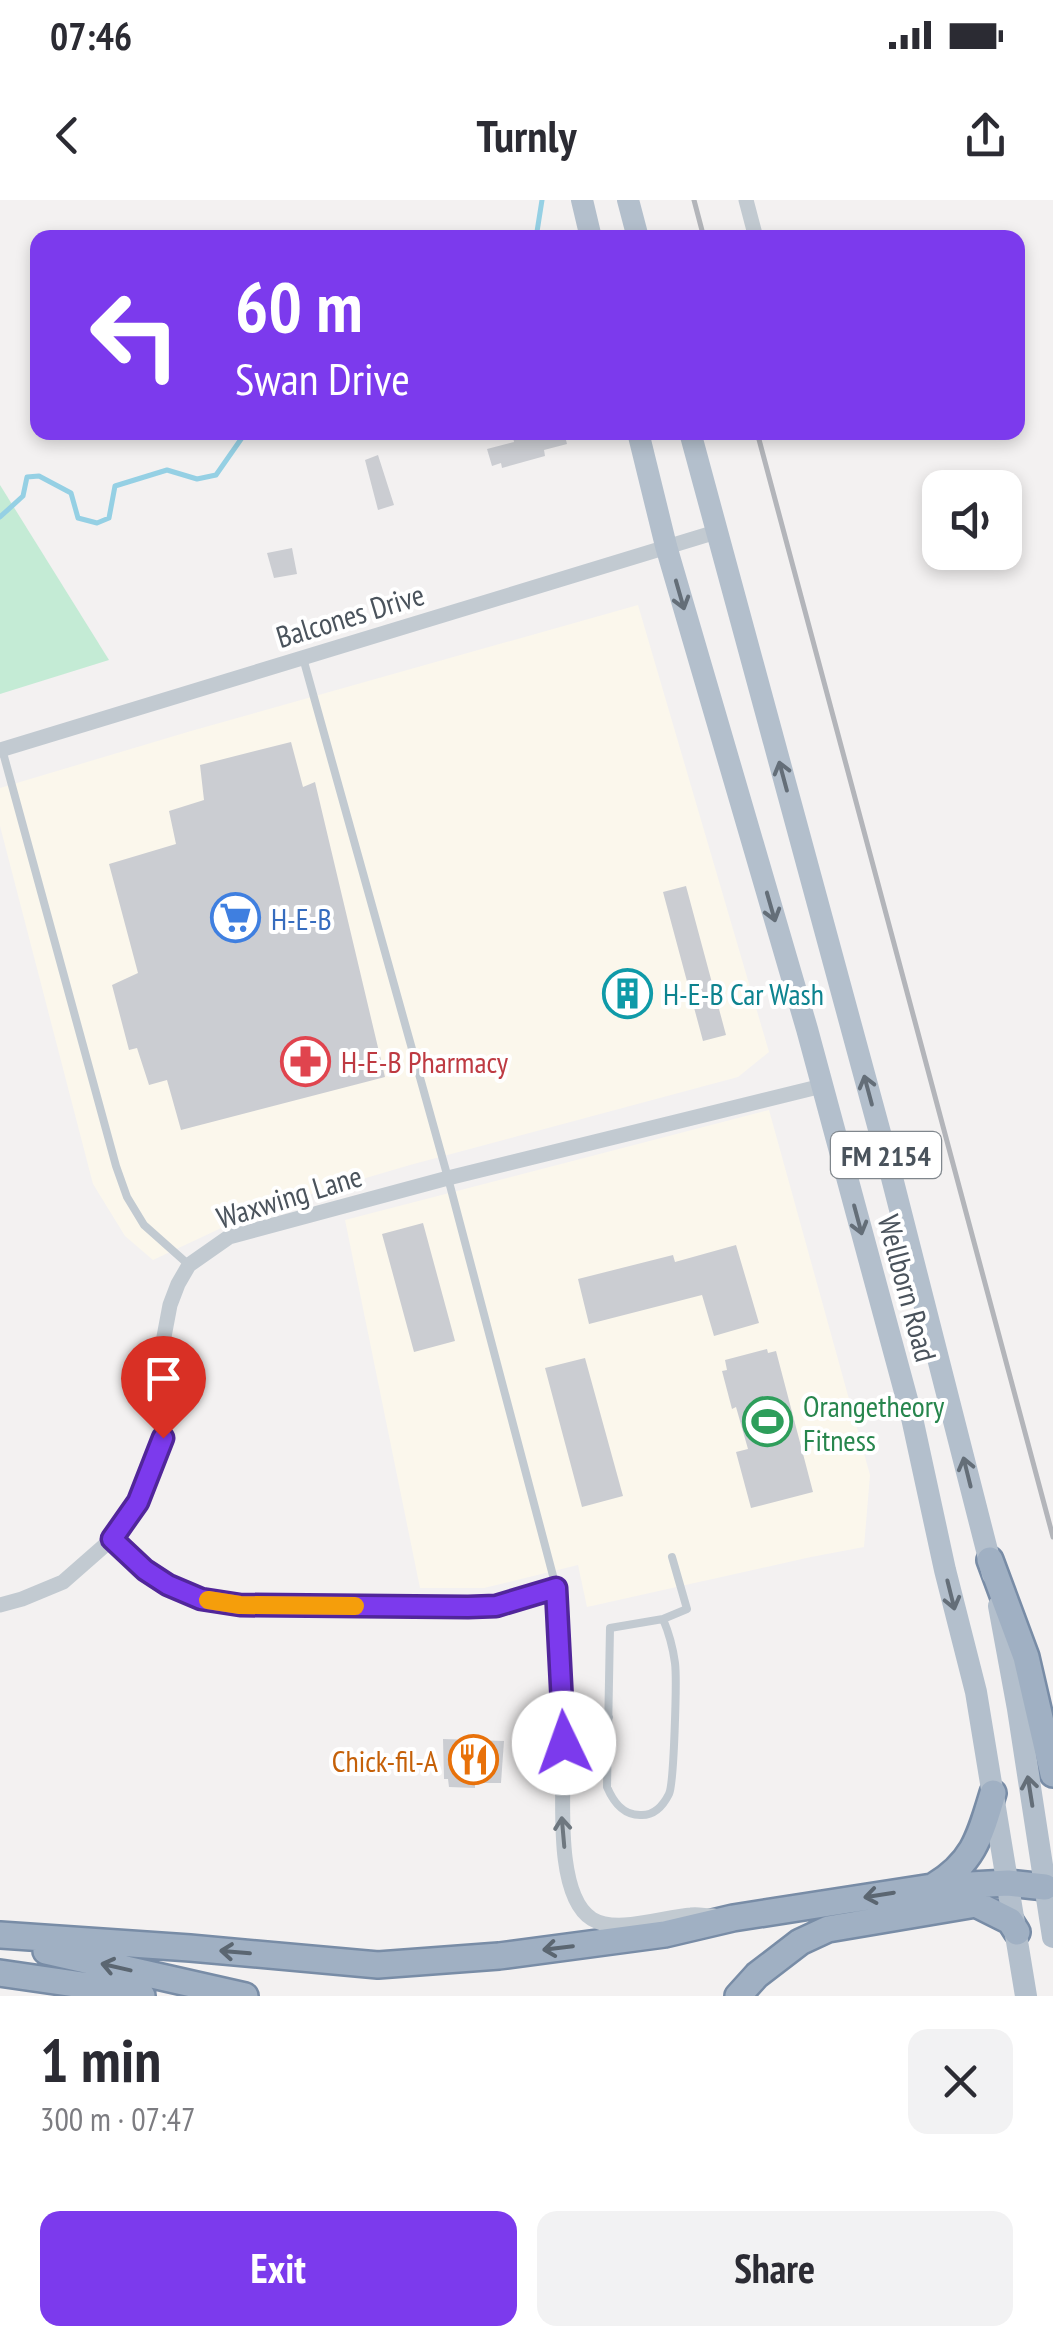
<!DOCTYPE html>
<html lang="en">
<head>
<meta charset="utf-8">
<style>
  :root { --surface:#fff; --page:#f2f2f3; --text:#2b2b33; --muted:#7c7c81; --accent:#7c3aed }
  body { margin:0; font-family:"PT Sans Narrow",sans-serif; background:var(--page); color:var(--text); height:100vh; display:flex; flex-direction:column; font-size:38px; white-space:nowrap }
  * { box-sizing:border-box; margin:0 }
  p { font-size:32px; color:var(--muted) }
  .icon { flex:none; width:55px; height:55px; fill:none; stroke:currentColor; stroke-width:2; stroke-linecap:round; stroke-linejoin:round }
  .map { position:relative; height:1796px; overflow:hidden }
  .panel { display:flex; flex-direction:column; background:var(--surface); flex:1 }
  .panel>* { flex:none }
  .guide { position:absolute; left:30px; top:30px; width:995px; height:210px; border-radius:20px; box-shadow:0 5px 15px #0003; background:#7c3aed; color:#fff; overflow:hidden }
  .fabs { position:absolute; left:922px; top:270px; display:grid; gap:20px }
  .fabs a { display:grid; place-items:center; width:100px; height:100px; border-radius:20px; background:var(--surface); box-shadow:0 5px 15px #0003; font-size:50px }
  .pin { position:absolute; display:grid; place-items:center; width:85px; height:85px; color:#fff; margin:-102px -42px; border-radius:50% 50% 50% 0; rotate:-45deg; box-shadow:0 0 10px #0007 }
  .pin .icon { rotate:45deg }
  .me { position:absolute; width:110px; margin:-55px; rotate:357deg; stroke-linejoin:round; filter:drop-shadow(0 0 8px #0008) }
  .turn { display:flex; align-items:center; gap:35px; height:210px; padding:0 40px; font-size:45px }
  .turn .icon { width:130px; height:130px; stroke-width:2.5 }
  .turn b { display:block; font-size:70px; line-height:85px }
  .round { display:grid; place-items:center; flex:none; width:105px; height:105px; border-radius:20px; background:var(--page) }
  .headline { display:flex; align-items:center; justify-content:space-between; height:170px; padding:0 40px }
  h1 { font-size:60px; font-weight:800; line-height:75px }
  .cta { display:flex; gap:20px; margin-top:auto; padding:20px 40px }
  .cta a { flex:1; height:115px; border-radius:20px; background:var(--accent); color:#fff; font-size:40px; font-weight:800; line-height:115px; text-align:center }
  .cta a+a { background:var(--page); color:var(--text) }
  .status { display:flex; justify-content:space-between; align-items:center; height:70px; padding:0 50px; background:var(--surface); direction:ltr }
  .status svg { height:28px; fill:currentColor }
  header { display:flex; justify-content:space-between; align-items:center; height:130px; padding:0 40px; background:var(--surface); font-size:45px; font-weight:800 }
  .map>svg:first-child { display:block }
</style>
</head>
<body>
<div class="status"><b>07:46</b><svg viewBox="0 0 49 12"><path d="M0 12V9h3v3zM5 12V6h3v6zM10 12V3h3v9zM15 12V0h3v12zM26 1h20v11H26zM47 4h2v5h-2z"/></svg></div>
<header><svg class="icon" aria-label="back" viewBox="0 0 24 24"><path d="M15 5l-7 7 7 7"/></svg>Turnly<svg class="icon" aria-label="share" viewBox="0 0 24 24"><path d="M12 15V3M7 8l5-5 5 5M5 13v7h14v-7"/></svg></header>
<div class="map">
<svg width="1053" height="1796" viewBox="0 0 1053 1796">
  <rect width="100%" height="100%" fill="#f3f1f1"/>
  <path fill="#fbf7ec" d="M638 405 769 852 738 877 410 965 264 1008 153 1060 125 1036 93 984 0 626V588L191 531Z
    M769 910 870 1275 864 1347 811 1357 587 1407 578 1365 484 1388H420L345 1020Z"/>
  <path fill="#c4ebd5" d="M0 285 109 460 0 494Z"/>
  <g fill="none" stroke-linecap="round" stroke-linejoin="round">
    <path stroke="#95d0e4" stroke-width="5" d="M536 38 542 0
      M0 317 23 296 27 277 39 276 71 293 78 318 97 323 109 318 115 286 167 270 197 279 216 275 246 232"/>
  </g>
  <path fill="#cbcdd2" d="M512 232H564L567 244 544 250 545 256 502 268 501 263 492 266 487 249 514 242Z
    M378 255 394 305 378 310 365 260Z
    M292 348 297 374 274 378 267 353Z
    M291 542 303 587 315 582 385 877 181 930 167 880 149 885 137 848 129 850 112 785 138 773 109 664 176 644 169 611 204 600 200 565Z
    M686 686 726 835 703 841 663 692Z
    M632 772 642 809 622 813 615 777Z
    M423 1023 455 1141 414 1152 382 1034Z
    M736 1045 759 1123 714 1136 702 1095 589 1124 578 1079 673 1055 675 1062Z
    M767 1149 768 1153 776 1151 813 1292 751 1308 736 1252 748 1249 736 1207 732 1209 722 1171 727 1170 725 1160Z
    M585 1158 623 1296 582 1307 545 1168Z
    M443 1539 504 1541 501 1583H475V1588L449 1587 448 1579H444Z"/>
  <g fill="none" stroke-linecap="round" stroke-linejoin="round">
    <defs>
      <path id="trunk" d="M990 1360 1026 1457 1053 1574
        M934 1686C974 1662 980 1636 993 1593
        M0 1735 190 1748 378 1765 499 1756 665 1734 733 1718 932 1687 1008 1683 1045 1687
        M46 1751 245 1796
        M0 1773 124 1791 142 1796
        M738 1796 757 1775 800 1742 828 1729 976 1704 1010 1721 1017 1732"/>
    </defs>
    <use href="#trunk" stroke="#788ca6" stroke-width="30"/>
    <path stroke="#c2cad1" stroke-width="8" d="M303 458 448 978 556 1387
      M2 549 116 966 127 997 144 1025 189 1065
      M663 1419 610 1428 607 1587C613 1601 622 1615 640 1615 654 1616 663 1606 669 1594 674 1584 677 1479 675 1463 673 1448 669 1433 663 1419L687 1409 672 1357
      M562 1511C580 1522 589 1523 609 1517"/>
    <path stroke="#c2cad1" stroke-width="15" d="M746 0 756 38
      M0 550 716 332
      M112 1339 145 1370 168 1385 201 1399 240 1405 468 1407 496 1406 556 1387C558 1439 562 1490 563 1542 565 1584 552 1694 592 1719 616 1734 663 1717 691 1715 698 1714 706 1716 714 1716
      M0 1405 22 1399 63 1382 112 1339 138 1302 163 1238 167 1214 163 1142 170 1105 178 1084 189 1065 229 1037 448 978 822 886"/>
    <path stroke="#b3bfcc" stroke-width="22" d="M582 0 591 38
      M628 0 638 38
      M638 232 666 346 807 829 912 1218 945 1370 976 1492 1026 1796
      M690 232 889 966 993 1374
      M999 1406 1018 1509 1053 1737"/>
    <use href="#trunk" stroke="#a0b0c3" stroke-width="25"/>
    <path stroke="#b3b5ba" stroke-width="5" d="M694 0 704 38
      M757 232 1053 1337"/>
  </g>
  <defs><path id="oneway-shaft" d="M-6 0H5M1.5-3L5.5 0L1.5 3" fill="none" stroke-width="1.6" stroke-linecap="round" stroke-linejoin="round" transform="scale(2.5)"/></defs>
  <g stroke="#646e78">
    <use href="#oneway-shaft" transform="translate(680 395) rotate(74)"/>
    <use href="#oneway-shaft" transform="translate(783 576) rotate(-105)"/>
    <use href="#oneway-shaft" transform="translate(771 707) rotate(74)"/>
    <use href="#oneway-shaft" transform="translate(868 890) rotate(-105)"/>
    <use href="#oneway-shaft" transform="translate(858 1020) rotate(75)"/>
    <use href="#oneway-shaft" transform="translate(967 1272) rotate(-104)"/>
    <use href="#oneway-shaft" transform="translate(951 1395) rotate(76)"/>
    <use href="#oneway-shaft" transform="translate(1030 1591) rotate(-99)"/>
  </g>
  <use stroke="#6e777f" href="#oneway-shaft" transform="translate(563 1632) rotate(-95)"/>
  <g stroke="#5b6671">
    <use href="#oneway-shaft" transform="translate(879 1695) rotate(171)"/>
    <use href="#oneway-shaft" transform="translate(558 1748) rotate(173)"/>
    <use href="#oneway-shaft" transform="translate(235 1752) rotate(-175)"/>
    <use href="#oneway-shaft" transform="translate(116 1767) rotate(-167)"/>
  </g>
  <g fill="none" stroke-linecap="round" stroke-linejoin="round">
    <defs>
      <path id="route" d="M163 1238 138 1302 112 1339 145 1370 168 1385 201 1399 240 1405 468 1407 496 1406 556 1388 564 1543"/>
    </defs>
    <use href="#route" stroke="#51269a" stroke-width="25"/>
    <use href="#route" stroke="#7c3aed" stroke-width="18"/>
    <path stroke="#f59e0b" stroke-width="18" d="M208 1400 240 1405 355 1406"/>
  </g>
  <defs>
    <symbol id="supermarket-ring" viewBox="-11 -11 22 22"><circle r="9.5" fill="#fff" stroke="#3f7fe0" stroke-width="1.5"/><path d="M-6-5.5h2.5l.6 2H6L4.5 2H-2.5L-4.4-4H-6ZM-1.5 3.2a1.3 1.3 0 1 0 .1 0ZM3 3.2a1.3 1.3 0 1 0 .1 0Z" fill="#3f7fe0"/></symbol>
    <symbol id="building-ring" viewBox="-11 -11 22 22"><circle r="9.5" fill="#fff" stroke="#0f9aa8" stroke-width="1.5"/><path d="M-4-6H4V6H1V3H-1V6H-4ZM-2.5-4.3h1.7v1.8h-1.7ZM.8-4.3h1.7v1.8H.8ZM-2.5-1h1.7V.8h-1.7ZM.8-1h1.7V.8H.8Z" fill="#0f9aa8"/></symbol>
    <symbol id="pharmacy-ring" viewBox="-11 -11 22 22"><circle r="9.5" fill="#fff" stroke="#e0444e" stroke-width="1.5"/><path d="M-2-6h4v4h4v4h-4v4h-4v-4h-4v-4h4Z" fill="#e0444e"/></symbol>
    <symbol id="stadium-ring" viewBox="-11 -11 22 22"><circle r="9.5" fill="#fff" stroke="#2e9e5b" stroke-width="1.5"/><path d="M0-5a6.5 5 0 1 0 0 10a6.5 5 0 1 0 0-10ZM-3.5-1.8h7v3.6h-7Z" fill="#2e9e5b"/></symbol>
    <symbol id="restaurant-ring" viewBox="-11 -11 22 22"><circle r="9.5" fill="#fff" stroke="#e8710a" stroke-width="1.5"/><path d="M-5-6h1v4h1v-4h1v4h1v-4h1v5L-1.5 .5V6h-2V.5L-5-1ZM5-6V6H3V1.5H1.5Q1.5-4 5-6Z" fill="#e8710a"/></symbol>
  </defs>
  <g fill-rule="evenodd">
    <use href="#supermarket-ring" x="208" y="690" width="55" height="55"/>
    <use href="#building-ring" x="600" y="766" width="55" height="55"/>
    <use href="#pharmacy-ring" x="278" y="834" width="55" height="55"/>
    <use href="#stadium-ring" x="740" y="1194" width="55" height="55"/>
    <use href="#restaurant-ring" x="446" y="1532" width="55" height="55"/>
  </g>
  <g text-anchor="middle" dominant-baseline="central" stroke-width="8" stroke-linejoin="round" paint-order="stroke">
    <rect fill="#fff" stroke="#80878d" stroke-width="2.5" x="831" y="932" width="110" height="46" rx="8"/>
    <g font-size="28" font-weight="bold" fill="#4a535c">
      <text x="886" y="955">FM 2154</text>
    </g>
    <g font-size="30" fill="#4a535c" stroke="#fff">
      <text transform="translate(350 415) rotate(-17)">Balcones Drive</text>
      <text transform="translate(289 996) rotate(-17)">Waxwing Lane</text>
      <text transform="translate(908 1088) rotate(75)">Wellborn Road</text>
    </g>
    <g font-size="30" fill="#366cbe" stroke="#fff" text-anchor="start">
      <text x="271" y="718">H-E-B</text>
    </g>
    <g font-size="30" fill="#0d838f" stroke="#fff" text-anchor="start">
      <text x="663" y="793">H-E-B Car Wash</text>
    </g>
    <g font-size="30" fill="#be3a42" stroke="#fff" text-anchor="start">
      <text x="341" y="861">H-E-B Pharmacy</text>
    </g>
    <g font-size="30" fill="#27864d" stroke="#fff" text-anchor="start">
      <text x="803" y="1205">Orangetheory<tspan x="803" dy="34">Fitness</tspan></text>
    </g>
    <g font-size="30" fill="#c56008" stroke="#fff" text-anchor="end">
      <text x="438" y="1560">Chick-fil-A</text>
    </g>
  </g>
</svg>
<div class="fabs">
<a><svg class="icon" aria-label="sound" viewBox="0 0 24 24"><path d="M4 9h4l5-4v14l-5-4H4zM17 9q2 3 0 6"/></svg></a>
</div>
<div class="pin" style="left:163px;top:1238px;background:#d93025"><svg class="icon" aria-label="arrive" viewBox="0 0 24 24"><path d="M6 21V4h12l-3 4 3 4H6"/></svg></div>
<svg class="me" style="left:564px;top:1543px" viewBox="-20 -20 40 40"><circle r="19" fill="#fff"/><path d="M0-13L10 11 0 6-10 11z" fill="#7c3aed"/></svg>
<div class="guide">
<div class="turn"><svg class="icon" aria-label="left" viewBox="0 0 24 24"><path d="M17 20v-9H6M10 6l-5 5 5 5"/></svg><div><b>60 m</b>Swan Drive</div></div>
</div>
</div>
<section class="panel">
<div class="headline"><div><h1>1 min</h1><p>300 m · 07:47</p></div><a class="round"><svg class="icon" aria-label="close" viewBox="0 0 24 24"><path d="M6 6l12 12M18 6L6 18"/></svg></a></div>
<div class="cta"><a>Exit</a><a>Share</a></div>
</section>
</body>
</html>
